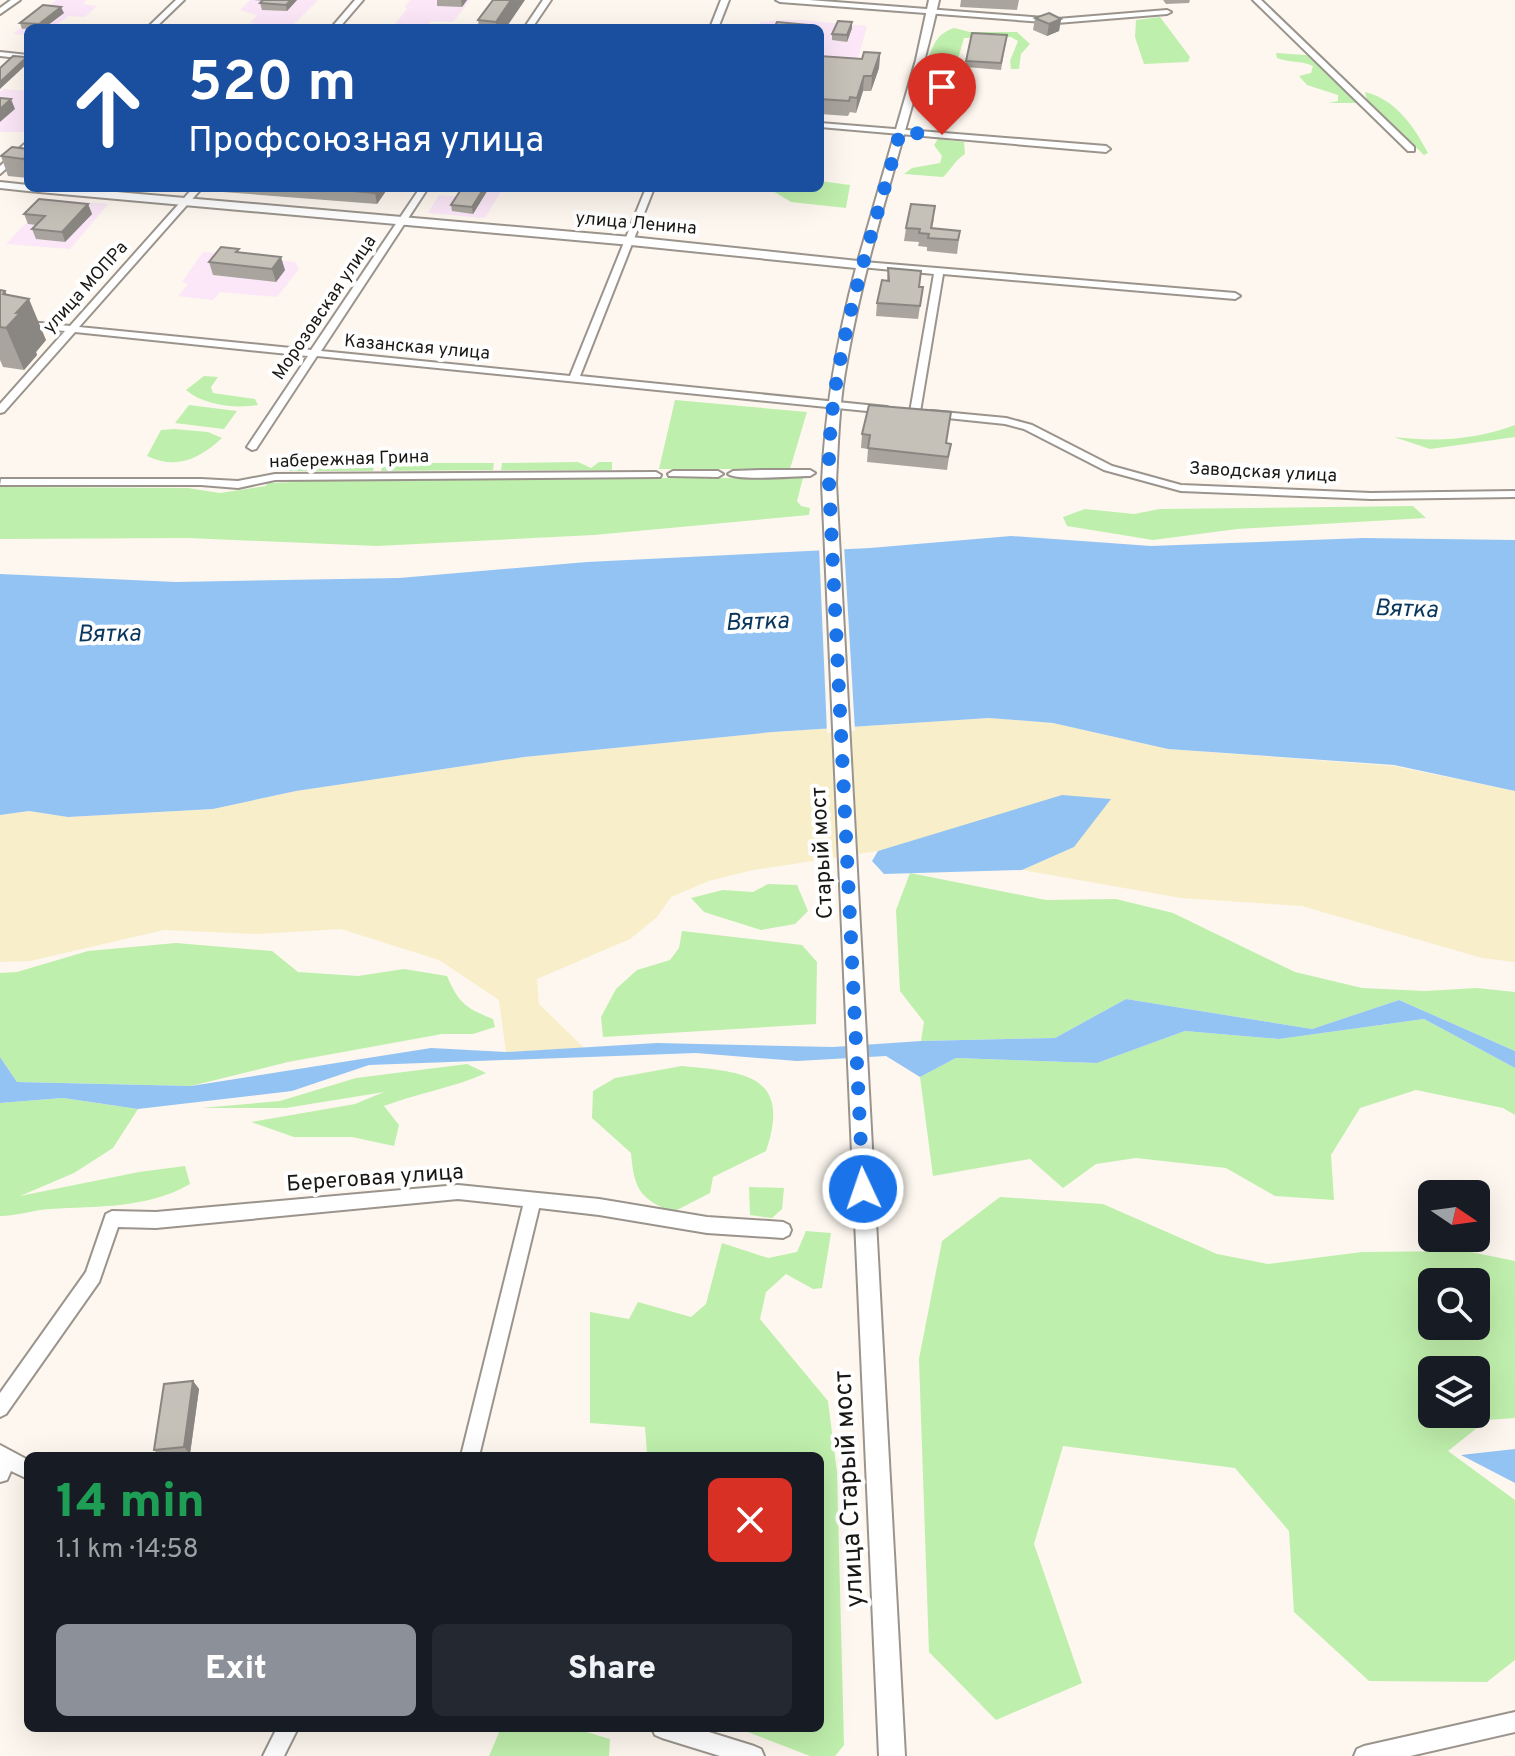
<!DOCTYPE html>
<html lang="en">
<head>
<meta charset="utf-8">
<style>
  :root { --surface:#171b24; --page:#242831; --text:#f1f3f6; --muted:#9ea1a6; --accent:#8c9099 }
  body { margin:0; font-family:Overpass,sans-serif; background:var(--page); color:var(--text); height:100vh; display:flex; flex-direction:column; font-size:30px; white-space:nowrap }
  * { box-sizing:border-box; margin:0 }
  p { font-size:26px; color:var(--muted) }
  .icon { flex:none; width:44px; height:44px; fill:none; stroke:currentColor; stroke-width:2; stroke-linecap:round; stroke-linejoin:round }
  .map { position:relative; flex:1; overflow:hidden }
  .sheet { position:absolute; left:24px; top:1452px; width:800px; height:280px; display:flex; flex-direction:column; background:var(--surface); border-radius:12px; box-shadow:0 8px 32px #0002 }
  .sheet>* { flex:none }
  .top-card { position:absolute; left:24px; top:24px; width:800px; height:168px; border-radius:12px; box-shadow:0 8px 32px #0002; background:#1a4fa0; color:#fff; overflow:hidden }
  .needle { width:52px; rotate:103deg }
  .fabs { position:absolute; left:1418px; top:1180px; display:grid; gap:16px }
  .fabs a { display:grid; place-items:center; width:72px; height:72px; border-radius:12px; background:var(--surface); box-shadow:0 8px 32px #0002; font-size:40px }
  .pin { position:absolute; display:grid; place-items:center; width:68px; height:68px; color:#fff; margin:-82px -34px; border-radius:50% 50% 50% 0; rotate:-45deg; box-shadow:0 0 8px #0007 }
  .pin .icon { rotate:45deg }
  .me { position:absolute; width:88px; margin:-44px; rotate:357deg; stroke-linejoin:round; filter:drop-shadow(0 0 6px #0008) }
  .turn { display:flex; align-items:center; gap:28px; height:168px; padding:0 32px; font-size:36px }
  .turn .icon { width:104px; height:104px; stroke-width:2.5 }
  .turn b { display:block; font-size:56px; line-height:68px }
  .round { display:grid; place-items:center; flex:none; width:84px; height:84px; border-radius:12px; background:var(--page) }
  .headline { display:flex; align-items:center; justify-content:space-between; height:136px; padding:0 32px }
  h1 { font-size:48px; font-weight:800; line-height:60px; color:#1e9e55 }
  .cta { display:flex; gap:16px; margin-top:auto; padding:16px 32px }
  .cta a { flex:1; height:92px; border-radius:12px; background:var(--accent); color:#fff; font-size:32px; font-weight:800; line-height:92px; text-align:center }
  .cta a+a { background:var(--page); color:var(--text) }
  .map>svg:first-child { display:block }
</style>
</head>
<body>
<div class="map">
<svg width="1515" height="1756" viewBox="0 0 1515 1756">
  <rect width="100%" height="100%" fill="#fdf7ef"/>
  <path fill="#fbe7f7" d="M56 0H86L83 4 97 6 85 17 69 16 52 28H28V35L13 34Z
    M250 0H318L294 24 276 26 250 23 257 15 240 10Z
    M410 0H470L453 22 431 21 425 28H392L407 9 405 7Z
    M783 20H801L867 26 858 58 846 62 820 57 823 48 820 47V28H757L760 22Z
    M4 89 28 91V132H0V92Z
    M467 188H503L485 218 428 213 439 195 461 197Z
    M49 199 108 204 70 249 6 244Z
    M203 252 295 262 299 269 277 297 220 292 213 300 178 296 188 284 182 282Z"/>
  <path fill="#bfefac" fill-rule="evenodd" d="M1160 17 1190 57 1188 62 1144 64 1135 37 1136 20Z
    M954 28 970 32H1017L1030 44 1021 54 1019 69H1011L1010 61 1018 41 1011 37 964 38 958 59 952 65 934 64 929 56C935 41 939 33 954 28Z
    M1276 53 1306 55 1322 65 1357 103H1329L1338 101V95L1307 85 1299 76 1311 73 1313 66C1301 60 1289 63 1277 58Z
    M1365 92C1395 99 1414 126 1428 153L1424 155 1367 100Z
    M938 139 964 142 965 154C954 161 952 169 943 177L904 174 912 168 940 163 942 156 934 145Z
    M820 181 850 185 846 208 791 202 768 188H820Z
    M204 376 218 377 211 387 213 393 255 399 258 405C236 409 203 405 186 390Z
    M675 400 807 412 790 469H659Z
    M189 405 237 411 224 429 175 423Z
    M1515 425V437L1430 449 1394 437C1435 442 1476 440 1515 425Z
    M174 429 208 432 222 438C199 459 177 470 147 456L161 430Z
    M578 462 591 468 599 462H612V470H501L502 463Z
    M383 463H494L493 470 381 471Z
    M283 464H375L373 471H288L284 469Z
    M297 478H803L797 501 801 506 810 508 809 515 594 535 377 546 188 538 0 539V487L188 488 220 493 266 486 267 483 295 482Z
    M1413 506 1426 518 1237 529 1153 540 1067 526 1063 517 1085 509 1134 514 1160 509Z
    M910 873 1046 900 1116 899 1173 913 1295 972 1362 988 1425 991 1477 988 1515 992V1051L1399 1000 1312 1029 1126 999 1055 1038 921 1041 924 1022 900 991 896 910Z
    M768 884 797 885 808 911 795 924 761 930 704 912 691 898 723 890 753 892Z
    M682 931 802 945 817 962 816 1024 603 1037 601 1017 616 989 637 970 670 960 679 948Z
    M176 943 272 951 298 972 358 976 404 969 447 976C459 1004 466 1008 493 1019L495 1027 473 1034H442L288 1062 191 1086 17 1082 0 1057V973L17 972 88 951Z
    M1424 1019 1515 1068V1115L1503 1108 1416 1090 1360 1108 1331 1155 1334 1200 1275 1196 1226 1168 1136 1158 1096 1164 1063 1188 1030 1159 933 1176 920 1077 956 1058 1097 1063 1185 1031 1279 1039Z
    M467 1064 486 1073C453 1088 418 1093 384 1106L399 1125 394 1146 352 1137H294L251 1122 355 1104 384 1092 286 1108H201L280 1101 356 1078Z
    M682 1066C744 1072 792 1074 766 1151L713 1177 710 1193 673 1212C639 1199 634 1188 631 1153L592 1118 593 1091 615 1078Z
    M63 1098 138 1109 113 1148 74 1173 20 1196 139 1172 185 1166 190 1184C147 1209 97 1206 50 1209 33 1210 17 1216 0 1216V1103Z
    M749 1187 784 1188 782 1209 772 1218 750 1215Z
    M1000 1197 1103 1204 1217 1254 1268 1264 1362 1252 1466 1251 1515 1261V1418L1487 1420 1448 1451 1515 1500V1660L1487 1682 1369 1681 1294 1612 1289 1531 1235 1468 1063 1446 1034 1544 1082 1683 996 1720 929 1652 919 1359 942 1241ZM1476 1282V1326H1432V1282ZM1432 1370H1476V1414H1432Z
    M806 1231 831 1233 822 1288 813 1289 786 1274 766 1292 760 1319 828 1401 837 1472 844 1745 835 1756H810L737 1728H820V1456H659L647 1453 645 1427 590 1423V1312L629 1319 638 1302 691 1317 706 1304 722 1243 768 1258 797 1252Z
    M501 1728H573L610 1739 609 1756H489Z"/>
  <path fill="#f8eec9" d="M989 718 1053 723 1168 749 1394 766 1515 791V962L1482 958 1302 906 1181 898 1022 870 1074 847 878 851 753 870 709 881 671 897 657 917 630 939 537 979 539 1004 584 1048 506 1052 499 1000 439 960 341 929 257 934 164 930 30 961 0 962V815L29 811 68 817 213 809 296 791 524 757 773 732Z"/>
  <path fill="#93c3f3" d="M1011 536 1151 546 1364 538 1515 540V791L1394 765 1168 749 1053 723 989 718 773 732 524 757 296 791 213 809 68 817 29 811 0 815V574L176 582 399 578 587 562 870 548Z
    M1062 795 1111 799 1074 847 1022 870 884 874 872 861 878 851Z
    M1126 999 1312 1029 1399 1000 1515 1051V1068L1424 1019 1279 1039 1185 1031 1097 1063 956 1058 920 1077 886 1056 797 1061 696 1053 369 1065 292 1091 138 1109 63 1098 0 1103V1057L17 1082 191 1086 431 1048 506 1052 657 1043 833 1047 921 1041 1055 1038Z
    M1515 1449V1483L1461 1455Z"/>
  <path fill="#fdf7ef" d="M844 545 855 731 827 733 819 546Z"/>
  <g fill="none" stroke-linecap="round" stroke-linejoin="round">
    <defs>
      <path id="minor" d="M11 0H20L0 14V8Z
        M176 0H184L155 28H147Z
        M355 0H363L339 28H331Z
        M543 0H551L532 28H524Z
        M721 0H729L718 28H710Z
        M776 0H809L1057 19 1167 10 1171 12 1167 14 1057 23 780 2Z
        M1253 0H1261L1414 147V151H1408Z
        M0 52 28 55V59L0 56Z
        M820 123 1106 146 1110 149 1106 152 820 127Z
        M28 141V149L0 174V166Z
        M193 188H202L79 327 311 350 420 188H428L321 351 570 376 646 188H654L580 376 887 407 892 410 887 413 317 356 256 449 252 450 247 447 308 356 75 332 4 412 0 413V404L65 331 0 325V319L70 326Z
        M864 262 1235 293 1240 296 1235 299 943 274 920 412 915 415 910 412 934 274 861 267 859 265Z
        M932 411 1006 418 1032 425 1112 466 1181 485 1371 493 1515 491V497L1371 499 1181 491 1104 470 1024 429 1005 424 928 416V412Z
        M762 470H810L815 473 810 476C793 476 738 481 728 474L733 471Z
        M673 471H718L723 474 718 477 669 476 668 474Z
        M656 472 661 475 660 477 275 480 238 488 201 485H0L1 479H201L238 481 275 474Z
        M458 1185 599 1199 707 1217 783 1222 789 1225 791 1230 789 1235 783 1238 707 1233 599 1215 539 1208 479 1456H461L523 1206 458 1199 156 1228 118 1227 99 1282 6 1414 0 1417V1393L86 1272 106 1214 112 1211 156 1212Z
        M0 1445 28 1460V1479L11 1471 7 1480 0 1482Z
        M1515 1712V1732L1410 1756H1354L1357 1749 1364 1746Z
        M277 1728H298L284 1756H263Z
        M652 1728H696L754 1746 761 1749 764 1756H720L662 1738 655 1735Z"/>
      <path id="major" d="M929 0H939C912 122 868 239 847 361 839 402 838 442 836 483L905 1756H879L822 483C825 409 837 339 856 268L631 245 28 191 0 188V182L28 185V188H71L631 237 858 261 916 60Z"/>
    </defs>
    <use href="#minor" stroke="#9a948d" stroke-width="4"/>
    <use href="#major" stroke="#9a948d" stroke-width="4"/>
    <use href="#minor" fill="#fff" fill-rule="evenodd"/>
    <use href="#major" fill="#fff" fill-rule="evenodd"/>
  </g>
  <path fill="#a9a59e" d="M254 0H297L287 11 262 10 260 3 262 1Z
    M437 0H467L462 7 437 6Z
    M493 0 506 28H479L478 20Z
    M961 0H1019L1017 10 960 7Z
    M1163 0H1190L1189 3 1166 4Z
    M64 13 44 28 22 29 20 23Z
    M1035 18 1061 19 1059 31 1047 36 1033 30Z
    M852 28 847 42 832 40V34Z
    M1007 35 1001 70 966 67V61Z
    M880 53 879 68 871 91H863L856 113 850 112 848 116 820 114V56L862 59Z
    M28 149V178L8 176 1 156Z
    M219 188H386V191L377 204 223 192Z
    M462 188H489L473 214 452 211 451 205Z
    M88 204 92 214 65 242 36 239 32 229 36 225 28 224 24 214Z
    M934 219 932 228 960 231 957 254 927 251V247L918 246 919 242 904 241 906 228Z
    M240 253 285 270 276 282 213 275 209 262Z
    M888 268 919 287 921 300 918 319 876 316 877 303 887 281Z
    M0 290 5 291 7 295 46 340 36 352 37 355 24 370 3 367 0 360Z
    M862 434 951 444 947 470 867 462 868 449 861 448Z
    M193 1381 199 1389 190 1454 160 1456 154 1450Z"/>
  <path fill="#8a8681" d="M291 0H297L287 11 286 5Z
    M461 0H467L462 7Z
    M511 0H525L506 28H496V22Z
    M61 7 64 13 44 28H40L39 24Z
    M1061 19 1059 31 1047 36 1049 24Z
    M852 22V28L847 42V35Z
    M880 53 879 68 871 91 872 76Z
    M27 57 28 63 0 89V82Z
    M864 76 863 91 856 113 857 98Z
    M11 99 15 109 0 122V109Z
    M28 155V171L23 159Z
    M378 188H386V191L377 204 375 193Z
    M484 188H489L473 214 472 207Z
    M88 204 92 214 65 242 62 232Z
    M281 257 285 270 276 282 272 269Z
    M5 291 16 317V313L29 299 46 340 36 352 37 355 24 370 6 328 3 294Z
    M193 1381 199 1389 190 1454 184 1447Z"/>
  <path fill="#c5c0b8" stroke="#8a8681" stroke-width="2" d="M263 0H291L286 5 260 3Z
    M493 0H511L496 22 478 20Z
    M43 5 61 7 39 24 20 23Z
    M1049 13 1061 19 1049 24 1035 18Z
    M838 21 852 22 847 35 832 34Z
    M777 22 810 25 808 28H774Z
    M972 33 1007 35 1001 63 966 61Z
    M864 52 880 53 872 76H864L857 98 850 97 849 101 820 99V56L862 59Z
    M13 56 27 57 0 82V68Z
    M0 98 11 99 0 109Z
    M12 147 28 149V155L23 159 1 156Z
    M317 188H378L375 193Z
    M462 188H484L472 207 451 205Z
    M39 199 88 204 62 232 32 229 45 216 24 214Z
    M911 204 935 206 931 228 960 231 958 240 928 238 929 234 919 233 920 229 906 228Z
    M221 247 239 249 236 252 281 257 272 269 209 262Z
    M888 268 921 271 919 287H923L920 306 877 303 882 280 889 281Z
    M0 290 5 291 3 294 29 299 16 313H20L6 328 0 327Z
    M869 405 951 412 946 443 951 444 948 457 868 448 870 435 862 434Z
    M193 1381 184 1447 154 1450 164 1384Z"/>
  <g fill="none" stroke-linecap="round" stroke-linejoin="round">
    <path stroke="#1a73e8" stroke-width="14" stroke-dasharray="0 25.2" d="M863 1189 829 483C826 363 870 247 900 132L942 135"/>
  </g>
  <g text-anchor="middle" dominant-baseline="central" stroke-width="8" stroke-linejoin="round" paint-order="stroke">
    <g font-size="18" fill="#1a1815" stroke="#fff">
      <text transform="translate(636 224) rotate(5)">улица Ленина</text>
      <text transform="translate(86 288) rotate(-48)">улица МОПРа</text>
      <text transform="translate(325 308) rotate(-56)">Морозовская улица</text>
      <text transform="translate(417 348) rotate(5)">Казанская улица</text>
      <text transform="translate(349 460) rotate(-2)">набережная Грина</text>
      <text transform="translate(1263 473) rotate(3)">Заводская улица</text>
    </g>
    <g font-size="22" fill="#1a1815" stroke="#fff">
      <text transform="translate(823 853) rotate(-93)">Старый мост</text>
      <text transform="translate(375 1179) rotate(-4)">Береговая улица</text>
    </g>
    <g font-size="24" font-style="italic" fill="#08365c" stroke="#fff">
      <text transform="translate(1406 610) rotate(2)">Вятка</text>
      <text transform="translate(757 623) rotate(-2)">Вятка</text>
      <text transform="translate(109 635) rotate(-1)">Вятка</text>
    </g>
    <g font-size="26" fill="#1a1815" stroke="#fff">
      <text transform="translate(850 1489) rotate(-93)">улица Старый мост</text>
    </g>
  </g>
</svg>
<div class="fabs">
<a><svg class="needle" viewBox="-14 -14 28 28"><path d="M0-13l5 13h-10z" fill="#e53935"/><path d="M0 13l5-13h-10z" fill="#9ea1a6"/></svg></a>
<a><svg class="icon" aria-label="search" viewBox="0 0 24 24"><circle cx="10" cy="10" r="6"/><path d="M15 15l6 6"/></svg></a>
<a><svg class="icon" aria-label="layers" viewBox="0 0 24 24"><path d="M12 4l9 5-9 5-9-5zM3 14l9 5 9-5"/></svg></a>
</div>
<div class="pin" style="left:942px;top:135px;background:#d93025"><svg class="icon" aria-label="arrive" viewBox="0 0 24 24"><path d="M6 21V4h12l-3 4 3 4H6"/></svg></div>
<svg class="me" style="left:863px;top:1189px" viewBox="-20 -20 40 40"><circle r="17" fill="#1a73e8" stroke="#fff" stroke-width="3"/><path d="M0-11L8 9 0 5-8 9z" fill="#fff"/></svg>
<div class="top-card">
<div class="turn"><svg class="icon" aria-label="ahead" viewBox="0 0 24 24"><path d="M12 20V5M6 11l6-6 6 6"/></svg><div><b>520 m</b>Профсоюзная улица</div></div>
</div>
<section class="sheet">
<div class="headline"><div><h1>14 min</h1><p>1.1 km · 14:58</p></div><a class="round" style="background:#d93025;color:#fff"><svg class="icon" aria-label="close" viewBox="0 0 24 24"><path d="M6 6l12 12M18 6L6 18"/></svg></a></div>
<div class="cta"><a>Exit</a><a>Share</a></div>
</section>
</div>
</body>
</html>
